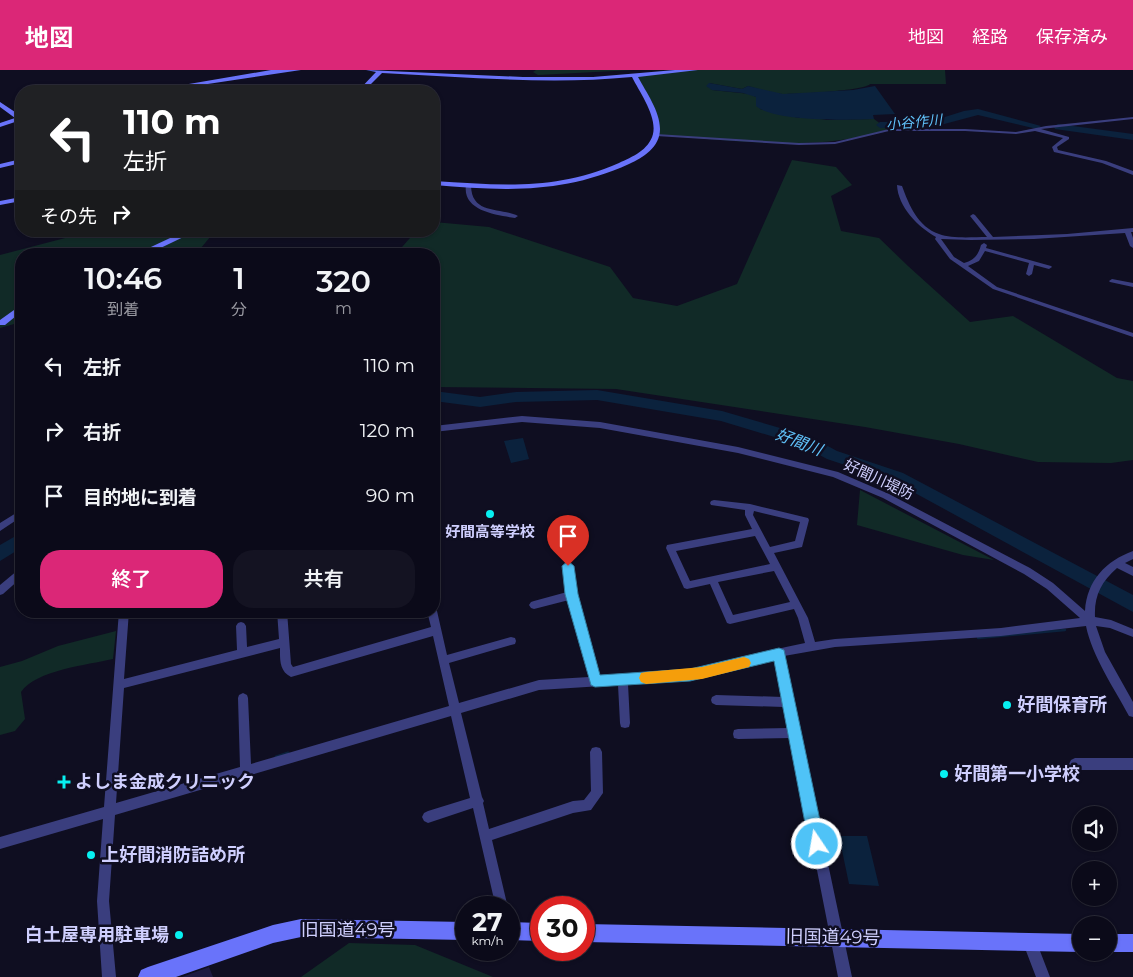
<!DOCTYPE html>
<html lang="ja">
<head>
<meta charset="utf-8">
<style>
  :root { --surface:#0b0a19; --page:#141322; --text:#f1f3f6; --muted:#9a9aa2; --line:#2b2b38; --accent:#db2777 }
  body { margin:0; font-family:Montserrat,"Noto Sans JP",sans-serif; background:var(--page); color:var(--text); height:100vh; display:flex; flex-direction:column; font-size:19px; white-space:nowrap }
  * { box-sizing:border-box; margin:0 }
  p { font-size:16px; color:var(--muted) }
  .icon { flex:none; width:28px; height:28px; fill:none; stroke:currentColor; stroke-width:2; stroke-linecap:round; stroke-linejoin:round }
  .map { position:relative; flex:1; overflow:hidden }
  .details { position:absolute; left:15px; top:178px; width:425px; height:370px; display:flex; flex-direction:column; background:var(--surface); border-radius:20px; box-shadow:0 1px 4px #0004,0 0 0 1px var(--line) }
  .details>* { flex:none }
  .guide { position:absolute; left:15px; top:15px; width:425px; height:152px; border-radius:20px; box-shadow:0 1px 4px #0004,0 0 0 1px var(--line); background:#202124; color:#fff; overflow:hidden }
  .controls { position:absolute; left:1072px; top:736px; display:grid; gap:10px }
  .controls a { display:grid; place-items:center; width:45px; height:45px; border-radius:50%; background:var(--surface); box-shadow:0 1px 4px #0004,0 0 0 1px var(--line); font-size:25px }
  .speed { position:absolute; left:455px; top:826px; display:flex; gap:10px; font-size:25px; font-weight:700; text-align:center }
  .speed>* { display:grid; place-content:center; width:65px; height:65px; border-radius:50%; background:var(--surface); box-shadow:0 1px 4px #0004,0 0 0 1px var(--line); line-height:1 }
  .speed small { font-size:12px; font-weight:400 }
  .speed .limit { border:8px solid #d22; background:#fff; color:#111 }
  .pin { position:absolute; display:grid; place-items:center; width:42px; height:42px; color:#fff; margin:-51px -21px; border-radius:50% 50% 50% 0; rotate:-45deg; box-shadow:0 0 5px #0007 }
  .pin .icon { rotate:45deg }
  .me { position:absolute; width:55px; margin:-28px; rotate:348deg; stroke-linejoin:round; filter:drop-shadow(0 0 4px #0008) }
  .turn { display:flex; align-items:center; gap:18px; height:105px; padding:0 25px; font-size:22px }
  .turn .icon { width:65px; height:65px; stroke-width:2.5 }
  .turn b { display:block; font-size:35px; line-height:42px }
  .then { display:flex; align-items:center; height:48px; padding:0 25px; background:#0003; gap:10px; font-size:19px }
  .eta { display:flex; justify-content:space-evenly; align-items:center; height:85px; text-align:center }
  .eta b { font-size:30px; font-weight:600; line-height:35px }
  .primary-button { display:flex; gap:10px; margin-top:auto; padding:10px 25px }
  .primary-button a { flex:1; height:58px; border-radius:20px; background:var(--accent); color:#fff; font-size:20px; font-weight:600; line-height:58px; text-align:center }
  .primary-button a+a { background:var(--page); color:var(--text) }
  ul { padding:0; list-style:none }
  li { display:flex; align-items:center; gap:15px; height:65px; padding:0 25px }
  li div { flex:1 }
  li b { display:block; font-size:19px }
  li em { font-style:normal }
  header { display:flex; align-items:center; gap:30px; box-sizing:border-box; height:70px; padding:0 25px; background:var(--accent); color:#fff }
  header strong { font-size:24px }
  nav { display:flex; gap:28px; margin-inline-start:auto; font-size:18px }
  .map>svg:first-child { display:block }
</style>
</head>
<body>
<header>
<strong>地図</strong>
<nav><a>地図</a><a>経路</a><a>保存済み</a></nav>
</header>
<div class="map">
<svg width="1133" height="907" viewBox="0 0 1133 907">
  <rect width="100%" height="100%" fill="#0f0e21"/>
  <path fill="#112a27" d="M536 0H634L538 5 533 2Z
    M695 0H945L946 14H870C864 21 795 24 782 24 770 23 759 19 748 16L742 19 709 13 712 20 750 24 756 27 760 39 799 48 806 47 827 50 874 49 889 60C813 83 734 70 656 65L657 54 634 5Z
    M792 90 836 97 852 115 831 126 841 161 879 168 908 196 970 252 1013 246 1117 308 1133 311V390L1111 393 1038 392 959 374 865 357 616 319 434 317V184H396L416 161H434V152L489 157 610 197 633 228 677 236 737 214Z
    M92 161H215L196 184H21V252L0 258V185Z
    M860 420 994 490 963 485 857 455Z
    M116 561 113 589C87 595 36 600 21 622L25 649 15 661 0 665V597L22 591 58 576Z
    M349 873 415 875 493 907H301Z"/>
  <path fill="#0b223d" d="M709 13 742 19 748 16 783 24 853 20 875 16 895 44 873 45 874 49C848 50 775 52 756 36V27L743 23 712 20 706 16Z
    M523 368 529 389 511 393 504 371Z
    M839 766H867L879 816 849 814Z"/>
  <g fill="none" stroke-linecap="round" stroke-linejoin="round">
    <path stroke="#0b223d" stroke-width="2.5" d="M978 568 1065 560"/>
    <path stroke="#0b223d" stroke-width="3" d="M276 687 288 683"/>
    <path fill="#0b223d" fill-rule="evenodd" d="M978 39 1041 56 1037 59 978 45 933 57 880 58 876 55 880 52 932 51 964 41Z
      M1058 54 1133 64V70L1055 59 1054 57Z
      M597 320 722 341 811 367 837 381 903 403 1133 525V542L893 411 827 389 801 375 721 351 597 330 516 332 480 337 434 331V321L480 327 516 322Z
      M21 463V478L0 491V475Z"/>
  </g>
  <path fill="#1e1a41" d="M209 897 213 907H182Z"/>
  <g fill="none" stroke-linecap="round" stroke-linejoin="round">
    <path fill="#3a3e7e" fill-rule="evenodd" d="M1133 47V49L1041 59 1069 67V69L1057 77 1058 80 1106 91 1133 101V105L1102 93 1054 82 1052 77 1063 68 1035 61 1016 64 965 61H889L835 74 799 75 656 66 654 65 656 64 799 73 835 72 889 59H965L1016 62 1046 56Z
      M466 115 471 116C472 145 500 137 518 146L515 148C496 145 462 141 466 115Z
      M897 115 902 116C909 135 918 157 939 164 952 169 973 167 987 167L970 146 973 144 975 145 993 167 1067 164 1133 158V162H1131L1133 168V178L1130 176 1125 163 1034 169 971 170 941 169 954 187 964 193C974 190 978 186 981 175L984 173 987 175 986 178 1051 196 1052 197 1049 199 1034 195 1032 204 1029 206 1026 204 1029 193 985 181 979 191 968 196 997 217 1133 263V267L993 219 950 189 935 169 936 167C918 157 898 137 897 115Z
      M1112 209 1133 213V217L1110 212 1109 211Z
      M522 346 600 352 738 377 838 402 889 424 1030 498 1053 513 1085 541C1087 510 1106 491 1133 481V489L1125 493 1133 497V506L1117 498C1101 512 1094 526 1095 547L1111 550 1133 559V567L1110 558 1096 556 1105 582 1133 632V647L1129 646C1114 618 1092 586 1086 556L1001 566 835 577 784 586 852 907H838L791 668 738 669 734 668 733 664 734 660 738 659 789 658 784 637 716 635 712 633 711 630 712 627 716 625 783 627 775 588 690 610 628 614 630 653 629 657 625 658 621 657 620 653 618 615 539 620 461 643 482 727 484 731 483 733 489 759 573 731 584 730 591 721 590 682 592 678 596 677 600 678 602 682 603 723 591 740 573 743 492 770 508 838H496L473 738 428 753 424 751 422 747 424 743 428 741 470 728 451 646 115 745 109 831 116 907H102L97 831 103 749 0 779V767L104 737 119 541H129L124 609 237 580 236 556 238 553 241 552 244 553 246 556 247 577 279 569 277 541H287L291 594 293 597 431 557 427 541H434V537L437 541 447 585 511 567 515 568 516 571 515 574 511 575 449 593 459 633 539 610 589 607 569 530 534 539 531 538 529 535 531 532 534 531 567 522 563 496 565 493 568 492 571 493 573 496 577 525 599 606 690 600 786 577 805 573 798 548 794 539 730 554 727 553 710 514 687 519 684 518 666 478 667 475 752 459 745 445V440L711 435 710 433 711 431 714 430 750 434 808 448 809 450 802 477 774 483 808 548 815 572 835 569 1001 558 1080 548 1047 519 1024 504 883 428 833 407 738 383 600 358 522 352 434 362V356ZM754 441 800 452 795 471 770 477 753 445ZM755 466 770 494 690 511 676 481ZM774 501 790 532 733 545 718 512ZM433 566 449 636 251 694 248 628 247 625 243 623 239 625 238 628 240 697 116 733 124 618 280 578C280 589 279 601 291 607Z
      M21 440V447L0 461V453Z
      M21 499V508L3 524 0 525V515L18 500Z
      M1075 688H1133V700H1075L1071 698 1069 694 1071 690Z
      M1030 866 1035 868 1050 907H1036L1023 873 1025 868Z"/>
    <path fill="#6973fa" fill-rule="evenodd" d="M271 0H301L161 21H148Z
      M366 0 523 7H593L675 0H698L638 7C646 22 660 41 660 59 660 77 643 88 629 94 563 124 504 121 434 115V111C500 115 556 121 619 93 632 87 649 80 653 64 657 46 640 23 632 7 549 15 465 7 382 3L364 21H358L376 2Z
      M0 32 21 46V50L0 57V53L15 48 0 37Z
      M21 89V93L0 98V94Z
      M21 127V131L0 135V131Z
      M185 161H196L148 184H136Z
      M21 235V242L5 255H0V250Z
      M301 849 466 852V870L301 867 273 873 176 907H138L141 900 148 897 273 855Z
      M509 852 541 853V871L509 870Z
      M584 854 1081 864V882L584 872Z
      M1109 864H1133V882H1109Z"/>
  </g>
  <path fill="#4fc3f7" stroke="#337fa1" d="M568 491 574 496 578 524 600 605 690 599 779 578 784 580 825 774 823 780 817 782 812 780 809 774 774 591 690 611 595 617 591 615 565 524 562 496Z"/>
  <path fill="#f59e0b" d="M744 587 749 589 751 593 749 597 702 609 646 614 641 612 639 608 641 603 646 602 702 597Z"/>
  <g fill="#07f0f1" stroke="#0f0e21" stroke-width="2">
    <circle cx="490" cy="444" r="5"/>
    <circle cx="1007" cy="635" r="5"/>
    <circle cx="944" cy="704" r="5"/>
    <path d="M61.5 704.5h5v5h5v5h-5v5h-5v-5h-5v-5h5z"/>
    <circle cx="91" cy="785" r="5"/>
    <circle cx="179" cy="865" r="5"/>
  </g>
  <g text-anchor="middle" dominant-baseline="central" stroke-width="5" stroke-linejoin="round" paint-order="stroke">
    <g font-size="14" font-style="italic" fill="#60c2fa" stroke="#0f0e21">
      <text transform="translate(914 52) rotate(-5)">小谷作川</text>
    </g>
    <g font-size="15" fill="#cfcffe" stroke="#0f0e21">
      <text transform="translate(879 409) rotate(25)">好間川堤防</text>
    </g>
    <g font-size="15" font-weight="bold" fill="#cfcffe" stroke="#0f0e21">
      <text x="490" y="461">好間高等学校</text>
    </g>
    <g font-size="16" font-style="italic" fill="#60c2fa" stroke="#0f0e21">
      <text transform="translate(799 372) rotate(21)">好間川</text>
    </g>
    <g font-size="18" font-weight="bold" fill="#cfcffe" stroke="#0f0e21" text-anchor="start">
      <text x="1017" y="635">好間保育所</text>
      <text x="954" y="704">好間第一小学校</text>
      <text x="75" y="712">よしま金成クリニック</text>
      <text x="101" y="785">上好間消防詰め所</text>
      <text x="169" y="865" text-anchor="end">白土屋専用駐車場</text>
    </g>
    <g font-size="18" fill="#cfcffe" stroke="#0f0e21">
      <text x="348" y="860">旧国道49号</text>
      <text transform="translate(833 867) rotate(1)">旧国道49号</text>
    </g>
  </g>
</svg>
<div class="controls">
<a><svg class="icon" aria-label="sound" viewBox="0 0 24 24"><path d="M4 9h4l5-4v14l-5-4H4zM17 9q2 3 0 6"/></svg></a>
<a>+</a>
<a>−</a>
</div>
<div class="speed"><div>27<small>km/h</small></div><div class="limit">30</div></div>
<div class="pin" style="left:568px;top:496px;background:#d93025"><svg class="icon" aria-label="arrive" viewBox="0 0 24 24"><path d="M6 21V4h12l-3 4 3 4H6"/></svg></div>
<svg class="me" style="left:817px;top:774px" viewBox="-20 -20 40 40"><circle r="17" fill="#4fc3f7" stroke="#fff" stroke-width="3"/><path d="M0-11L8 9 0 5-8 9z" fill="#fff"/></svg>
<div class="guide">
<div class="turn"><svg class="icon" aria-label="left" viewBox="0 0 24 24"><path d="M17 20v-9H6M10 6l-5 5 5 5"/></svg><div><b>110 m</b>左折</div></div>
<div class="then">その先<svg class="icon" aria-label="right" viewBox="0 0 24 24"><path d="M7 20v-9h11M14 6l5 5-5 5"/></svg></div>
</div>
<section class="details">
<div class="eta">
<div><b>10:46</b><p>到着</p></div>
<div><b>1</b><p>分</p></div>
<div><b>320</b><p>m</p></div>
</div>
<ul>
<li><svg class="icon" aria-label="left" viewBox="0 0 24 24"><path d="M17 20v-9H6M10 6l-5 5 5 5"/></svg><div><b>左折</b></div><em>110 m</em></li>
<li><svg class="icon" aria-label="right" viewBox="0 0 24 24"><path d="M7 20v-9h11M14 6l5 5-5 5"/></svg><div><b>右折</b></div><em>120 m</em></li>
<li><svg class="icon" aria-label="arrive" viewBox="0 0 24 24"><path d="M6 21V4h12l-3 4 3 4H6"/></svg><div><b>目的地に到着</b></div><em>90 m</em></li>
</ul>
<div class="primary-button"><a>終了</a><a>共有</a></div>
</section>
</div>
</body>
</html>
